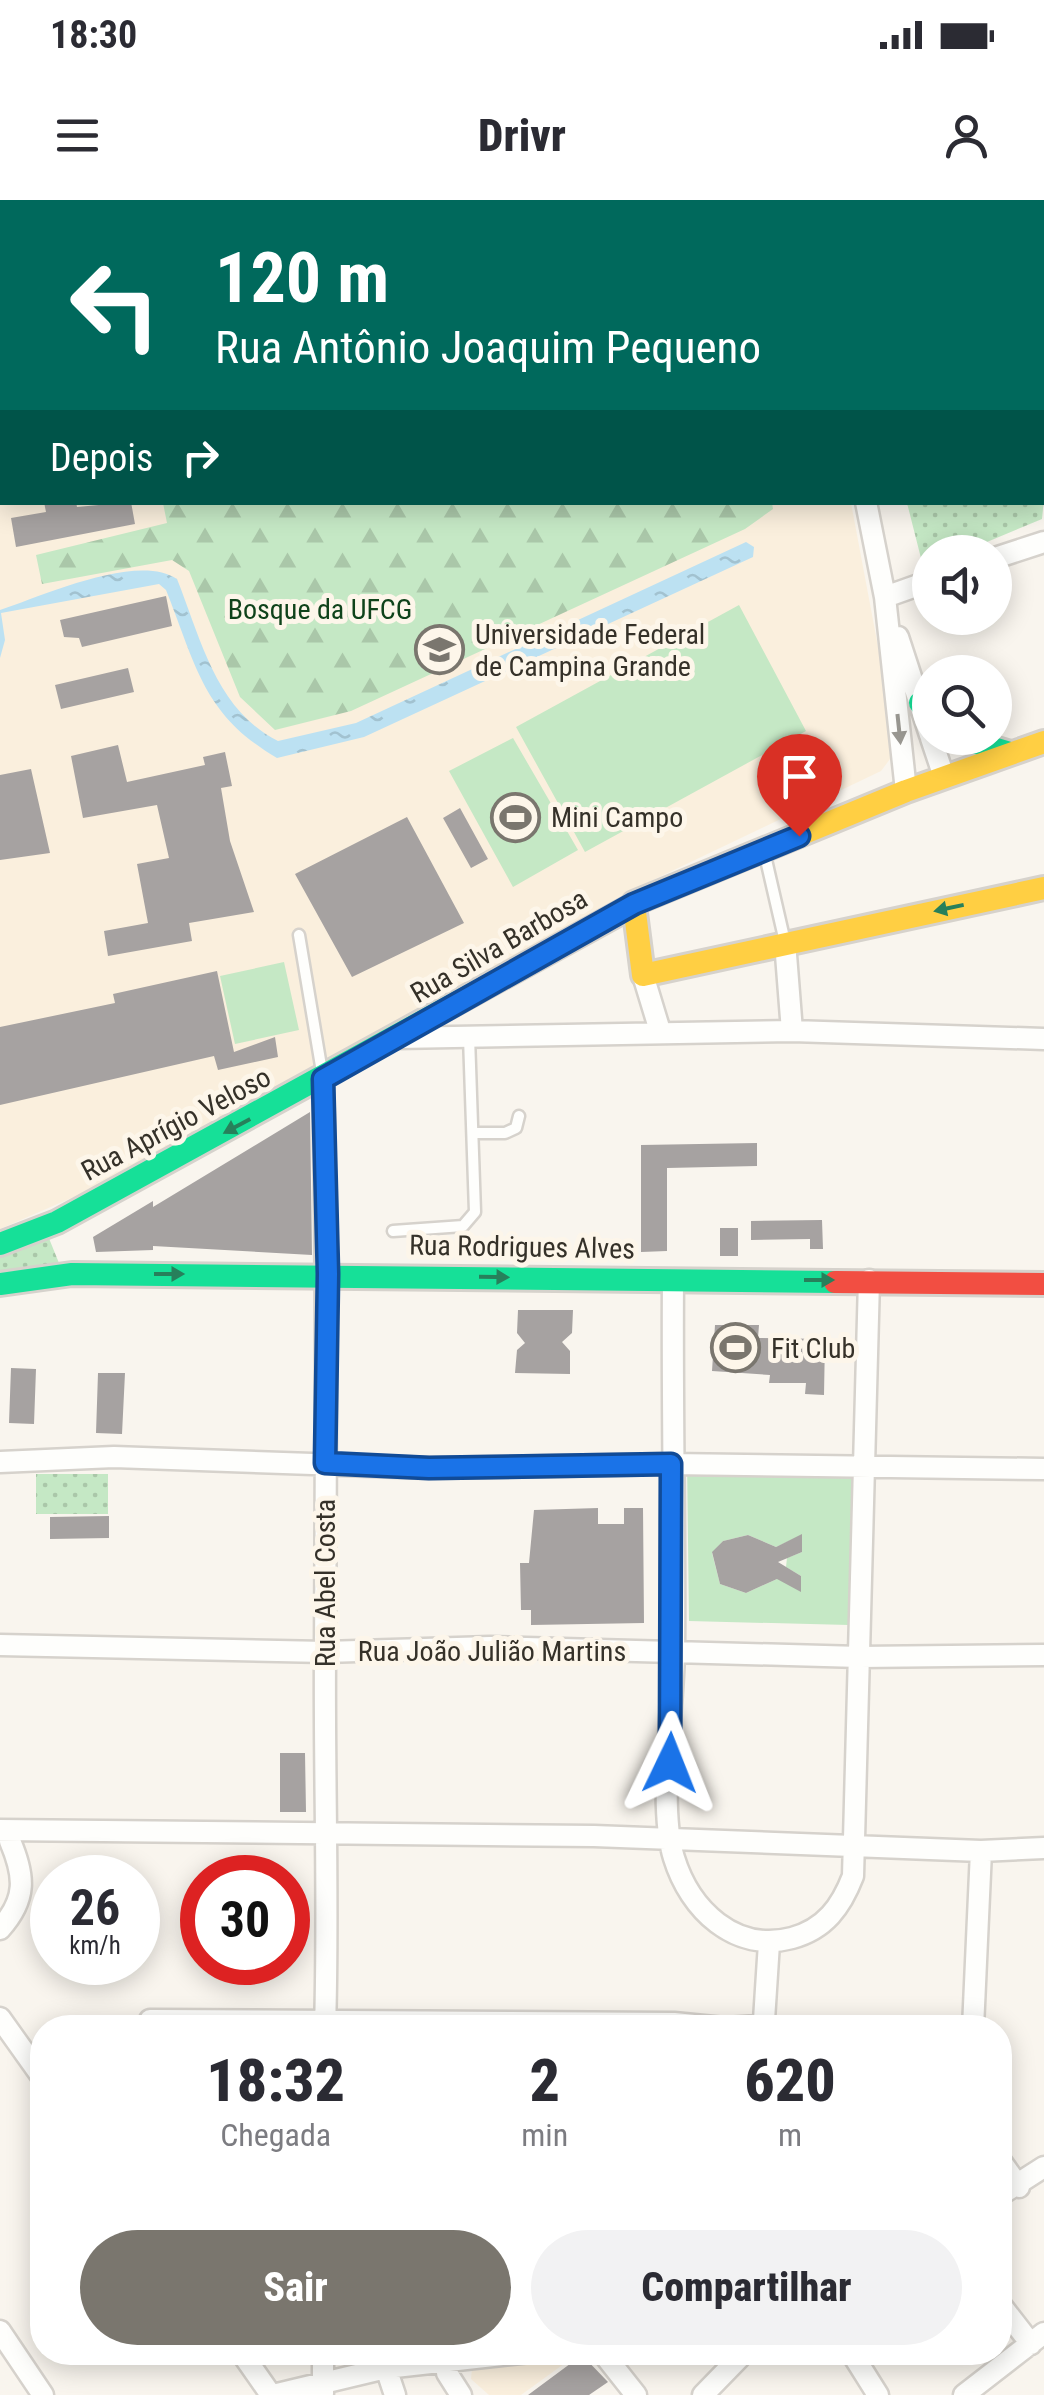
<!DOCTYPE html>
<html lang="pt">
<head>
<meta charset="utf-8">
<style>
  :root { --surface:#fff; --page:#f2f2f3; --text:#2b2b33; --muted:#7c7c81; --accent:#7a766e }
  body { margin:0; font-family:"Roboto Condensed",sans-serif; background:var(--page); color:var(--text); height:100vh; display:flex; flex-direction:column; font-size:38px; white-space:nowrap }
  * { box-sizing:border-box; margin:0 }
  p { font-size:32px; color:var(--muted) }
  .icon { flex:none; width:55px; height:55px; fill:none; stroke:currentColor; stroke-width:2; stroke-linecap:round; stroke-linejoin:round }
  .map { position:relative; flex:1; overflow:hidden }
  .drawer { position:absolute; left:30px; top:1815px; width:982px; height:350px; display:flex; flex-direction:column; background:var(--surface); border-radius:40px; box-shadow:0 5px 25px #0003 }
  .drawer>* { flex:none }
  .guide { position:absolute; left:0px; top:0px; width:1045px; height:305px; box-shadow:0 5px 25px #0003; background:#00695c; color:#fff; overflow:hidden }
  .controls { position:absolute; left:912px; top:335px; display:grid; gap:20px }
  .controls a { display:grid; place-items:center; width:100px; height:100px; border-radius:50%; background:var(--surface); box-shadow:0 5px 25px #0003; font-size:50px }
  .speed { position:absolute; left:30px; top:1655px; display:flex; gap:20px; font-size:50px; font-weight:700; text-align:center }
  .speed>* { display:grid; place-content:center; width:130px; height:130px; border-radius:50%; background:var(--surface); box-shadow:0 5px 25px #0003; line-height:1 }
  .speed small { font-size:25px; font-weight:400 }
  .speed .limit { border:15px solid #d22; background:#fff; color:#111 }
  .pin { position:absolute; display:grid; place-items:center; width:85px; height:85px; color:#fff; margin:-102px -42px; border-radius:50% 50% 50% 0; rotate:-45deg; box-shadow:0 0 10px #0007 }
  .pin .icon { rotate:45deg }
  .me { position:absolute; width:110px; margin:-55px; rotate:2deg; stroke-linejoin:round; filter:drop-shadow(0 0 8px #0008) }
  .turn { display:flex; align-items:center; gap:35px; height:210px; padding:0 50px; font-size:45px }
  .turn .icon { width:130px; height:130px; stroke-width:2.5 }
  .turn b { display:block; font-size:70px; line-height:85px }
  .then { display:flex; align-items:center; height:95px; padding:0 50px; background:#0003; gap:20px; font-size:38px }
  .eta { display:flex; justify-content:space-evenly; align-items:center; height:170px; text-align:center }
  .eta b { font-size:60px; font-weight:800; line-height:70px }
  .primary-button { display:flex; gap:20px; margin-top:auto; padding:20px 50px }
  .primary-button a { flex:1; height:115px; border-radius:60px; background:var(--accent); color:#fff; font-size:40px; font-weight:800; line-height:115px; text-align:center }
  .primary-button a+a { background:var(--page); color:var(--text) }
  .status { display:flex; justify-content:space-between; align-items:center; height:70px; padding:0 50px; background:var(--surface); direction:ltr }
  .status svg { height:28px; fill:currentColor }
  header { display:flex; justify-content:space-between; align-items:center; height:130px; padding:0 50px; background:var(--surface); font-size:45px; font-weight:800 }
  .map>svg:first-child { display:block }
</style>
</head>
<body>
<div class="status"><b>18:30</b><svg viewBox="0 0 49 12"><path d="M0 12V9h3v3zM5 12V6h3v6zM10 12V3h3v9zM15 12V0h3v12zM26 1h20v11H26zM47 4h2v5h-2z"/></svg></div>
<header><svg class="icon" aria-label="menu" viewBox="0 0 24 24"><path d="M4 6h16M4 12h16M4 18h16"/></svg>Drivr<svg class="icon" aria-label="person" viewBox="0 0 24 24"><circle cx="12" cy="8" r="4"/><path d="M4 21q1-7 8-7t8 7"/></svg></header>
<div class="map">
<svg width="1044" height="2195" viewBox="0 0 1044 2195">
  <defs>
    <pattern id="grass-dots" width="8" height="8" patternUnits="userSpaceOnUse" patternTransform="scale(2.5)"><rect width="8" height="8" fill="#c5e8c5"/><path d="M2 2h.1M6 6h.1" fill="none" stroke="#aac7a9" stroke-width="1.8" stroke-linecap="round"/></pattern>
    <pattern id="forest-firs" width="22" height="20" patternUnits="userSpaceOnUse" patternTransform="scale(2.5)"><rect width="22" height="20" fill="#c5e8c5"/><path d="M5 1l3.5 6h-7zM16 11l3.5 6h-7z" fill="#aac7a9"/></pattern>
    <pattern id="water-ripples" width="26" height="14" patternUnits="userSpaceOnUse" patternTransform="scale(2.5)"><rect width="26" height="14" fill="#bce1f2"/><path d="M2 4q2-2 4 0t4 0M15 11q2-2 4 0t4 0" fill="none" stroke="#a2c2d0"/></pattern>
  </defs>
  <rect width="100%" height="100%" fill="#f9f5ee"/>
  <path fill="#faefdd" d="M0 0H778L2 2V302L851 303 895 537 893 555 881 571 630 691 99 986 0 1029Z
    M544 2153H579L521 2195H489L471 2179 472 2169Z"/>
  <path fill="url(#grass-dots)" d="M829 0H1044V299L1042 319 963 352H930V367L924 370 907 303 1042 302V2Z
    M46 1031 61 1068 0 1079V1047Z
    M36 1274H108V1314H36Z"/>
  <path fill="url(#forest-firs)" d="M772 303 773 309 745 329 351 511 275 530 240 497 189 371 172 360 42 384 36 355 167 323 163 303Z"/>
  <path fill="#c5e8c5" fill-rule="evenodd" d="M739 405 806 531 585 652 516 527Z
    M513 538 578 650 513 687 449 571Z
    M284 762 299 830 235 844 220 776Z
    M687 1259 855 1263 849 1425 689 1421ZM748 1335 776 1347 802 1335V1352L787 1358 786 1367 801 1376 777 1379 746 1393 720 1384 712 1353 723 1341Z"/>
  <path fill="url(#water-ripples)" d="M746 342 754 347 753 357 364 537 277 558C203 515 196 465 166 390L159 384 1 413 5 440 0 458V410C42 396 138 352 177 379 201 439 216 510 278 541L356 523Z"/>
  <path fill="#a6a2a1" d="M44 302H76L77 307 131 302 135 324 16 347 11 318 46 312Z
    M166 396 172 426 82 447 79 438 64 437 60 420Z
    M128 468 134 492 61 509 55 485Z
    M118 545 127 582 205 565 203 557 225 552 232 586 221 588 230 641 254 712 189 723 192 741 108 756 104 731 148 723 137 664 169 658 157 605 83 618 71 556Z
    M31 569 50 653 0 660V575Z
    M460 608 488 659 471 668 443 618Z
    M407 617 464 723 352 777 295 674Z
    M217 771 234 852 275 837 278 857 218 870 214 856 0 905V827L115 803 113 794Z
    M310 912 312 1055 153 1046V1050L96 1052 93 1037 153 1001V1007Z
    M757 943V966L667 968V1051L641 1052V945Z
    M822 1020 823 1049H810V1039L751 1040V1021Z
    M720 1028H738V1056H720Z
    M518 1110H573L572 1133 562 1142 570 1151V1174L515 1173 517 1150 525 1143 517 1133Z
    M715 1125H759L758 1138 825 1139 824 1195 805 1194 806 1183H769L770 1175 712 1171Z
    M11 1168 36 1169 34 1224 9 1223Z
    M98 1173H125L122 1234 96 1233Z
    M598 1308V1324H624V1308H643L644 1423 531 1425V1410H521L520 1363H529L534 1310Z
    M109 1316V1338L50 1339V1317Z
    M802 1334V1352L778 1362 801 1376V1392L777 1379 746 1393 720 1384 712 1352 723 1341 748 1335 776 1347Z
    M280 1553H305L306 1612H280Z
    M582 2155 608 2182 589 2195H528Z"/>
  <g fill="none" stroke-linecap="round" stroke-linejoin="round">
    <defs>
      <path id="lane" d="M446 0V2
        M764 651 785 742
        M299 735 322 872
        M474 933H505L516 928 519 916
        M393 1031 463 1026 475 1012 469 837"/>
      <path id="street" d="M799 0V2
        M866 302 885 397 906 591
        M995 358 1044 342
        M885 397 930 381
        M898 437 930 535
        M931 538 944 577
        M785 742 792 831
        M643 775 660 831
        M397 838 792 831 1044 839
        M323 879C327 1072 326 1264 325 1456 324 1580 329 1703 325 1828
        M673 1080C672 1204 675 1329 674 1453 673 1510 658 1607 674 1658 690 1710 735 1753 792 1738 825 1729 841 1707 853 1676L869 1080
        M0 1262 114 1257 429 1268 671 1264 1044 1269
        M0 1445 325 1452 490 1447 860 1457 1044 1455
        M0 1630 594 1636 981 1651 1044 1648
        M0 1729C27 1699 25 1676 10 1641
        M0 1818 42 1877
        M150 1820 674 1823 724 1828
        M727 1828 757 1826 764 1820 769 1743
        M973 1828 981 1651
        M1000 1960 1019 1987
        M1000 1995 1044 1967
        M1000 2104 1031 2144
        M0 2131 43 2195
        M241 2152 271 2195
        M323 2152V2193
        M602 2152 636 2195
        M851 2152 878 2195
        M447 2165V2173L461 2195
        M386 2168 395 2195
        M273 2195 386 2168 530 2152
        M703 2195 739 2158
        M964 2195 1044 2133"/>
      <path id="fast" d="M920 503 930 514
        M960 538 1010 553
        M0 1044 57 1022 634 705
        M0 1084 72 1074 835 1082"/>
      <path id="slow" d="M634 703 906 591 1044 542
        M634 705 643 775 1044 688"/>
      <path id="jam" d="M835 1082 1044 1084"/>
    </defs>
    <use href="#lane" stroke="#d6d2cc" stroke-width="15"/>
    <use href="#street" stroke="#d6d2cc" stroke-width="25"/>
    <use href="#fast" stroke="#d6d2cc" stroke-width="28"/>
    <use href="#slow" stroke="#d6d2cc" stroke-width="28"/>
    <use href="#jam" stroke="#d6d2cc" stroke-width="28"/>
    <use href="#lane" stroke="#fefefc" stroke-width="10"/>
    <use href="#street" stroke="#fefefc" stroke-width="20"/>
    <use href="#fast" stroke="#16e098" stroke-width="22"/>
    <use href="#slow" stroke="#ffcf43" stroke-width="22"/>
    <use href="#jam" stroke="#f24e42" stroke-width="22"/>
  </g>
  <defs><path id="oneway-solid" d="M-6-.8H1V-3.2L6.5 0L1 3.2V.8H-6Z" transform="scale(2.5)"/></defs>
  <use fill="#9a9892" href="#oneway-solid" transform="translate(899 529) rotate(84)"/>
  <g fill="#27805b">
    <use href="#oneway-solid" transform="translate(949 708) rotate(168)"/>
    <use href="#oneway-solid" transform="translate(237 926) rotate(152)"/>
    <use href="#oneway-solid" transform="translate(169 1074)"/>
    <use href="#oneway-solid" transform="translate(494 1077) rotate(1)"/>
    <use href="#oneway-solid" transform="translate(819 1080)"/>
  </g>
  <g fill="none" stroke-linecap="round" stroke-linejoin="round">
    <defs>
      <path id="route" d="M670 1563 671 1264 429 1268 325 1263 328 1074 323 879 634 704 799 636"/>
    </defs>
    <use href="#route" stroke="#114b97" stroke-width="25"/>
    <use href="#route" stroke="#1a73e8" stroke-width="18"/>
  </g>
  <defs>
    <symbol id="university-ring" viewBox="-11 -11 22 22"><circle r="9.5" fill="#fdf6ea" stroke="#7a766e" stroke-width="1.5"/><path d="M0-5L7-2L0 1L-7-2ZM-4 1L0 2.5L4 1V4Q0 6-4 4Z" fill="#7a766e"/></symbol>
    <symbol id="stadium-ring" viewBox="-11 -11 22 22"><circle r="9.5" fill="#fdf6ea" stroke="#7a766e" stroke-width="1.5"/><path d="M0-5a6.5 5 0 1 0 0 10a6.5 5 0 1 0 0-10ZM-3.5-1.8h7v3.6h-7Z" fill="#7a766e"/></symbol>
  </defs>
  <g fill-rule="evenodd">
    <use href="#university-ring" x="412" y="422" width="55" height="55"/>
    <use href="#stadium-ring" x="488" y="590" width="55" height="55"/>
    <use href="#stadium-ring" x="708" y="1120" width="55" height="55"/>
  </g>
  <g text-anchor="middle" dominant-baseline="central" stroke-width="10" stroke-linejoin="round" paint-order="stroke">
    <g font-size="28" fill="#0f431b" stroke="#fdf6ea">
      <text x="320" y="409">Bosque da UFCG</text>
    </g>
    <g font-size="28" fill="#353129" stroke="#fdf6ea" text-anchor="start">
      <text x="475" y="434">Universidade Federal<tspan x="475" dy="32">de Campina Grande</tspan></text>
      <text x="551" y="617">Mini Campo</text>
      <text x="771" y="1148">Fit Club</text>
    </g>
    <g font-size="28" fill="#353129" stroke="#fdf6ea">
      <text transform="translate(499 746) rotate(-30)">Rua Silva Barbosa</text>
      <text transform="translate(176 924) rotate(-28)">Rua Aprígio Veloso</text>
      <text transform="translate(522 1047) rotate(1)">Rua Rodrigues Alves</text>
      <text transform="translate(325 1383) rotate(-90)">Rua Abel Costa</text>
      <text x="492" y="1451">Rua João Julião Martins</text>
    </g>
  </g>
</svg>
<div class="controls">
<a><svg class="icon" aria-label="sound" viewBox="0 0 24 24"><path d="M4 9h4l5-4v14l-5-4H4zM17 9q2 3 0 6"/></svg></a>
<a><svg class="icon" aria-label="search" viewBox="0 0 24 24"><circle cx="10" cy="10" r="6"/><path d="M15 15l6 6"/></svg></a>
</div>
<div class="speed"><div>26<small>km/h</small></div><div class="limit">30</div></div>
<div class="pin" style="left:799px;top:636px;background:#d93025"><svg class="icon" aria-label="arrive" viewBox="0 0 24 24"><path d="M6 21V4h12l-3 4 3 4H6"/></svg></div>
<svg class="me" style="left:670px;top:1563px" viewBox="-20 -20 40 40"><path d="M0-17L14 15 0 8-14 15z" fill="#1a73e8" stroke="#fff" stroke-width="4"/></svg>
<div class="guide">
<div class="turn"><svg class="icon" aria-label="left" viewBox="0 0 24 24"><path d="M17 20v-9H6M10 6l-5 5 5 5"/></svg><div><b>120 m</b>Rua Antônio Joaquim Pequeno</div></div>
<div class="then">Depois<svg class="icon" aria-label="right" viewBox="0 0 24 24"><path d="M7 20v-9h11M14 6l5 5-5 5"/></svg></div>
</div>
<section class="drawer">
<div class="eta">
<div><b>18:32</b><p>Chegada</p></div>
<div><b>2</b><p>min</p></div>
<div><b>620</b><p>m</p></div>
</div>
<div class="primary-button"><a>Sair</a><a>Compartilhar</a></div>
</section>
</div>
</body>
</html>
